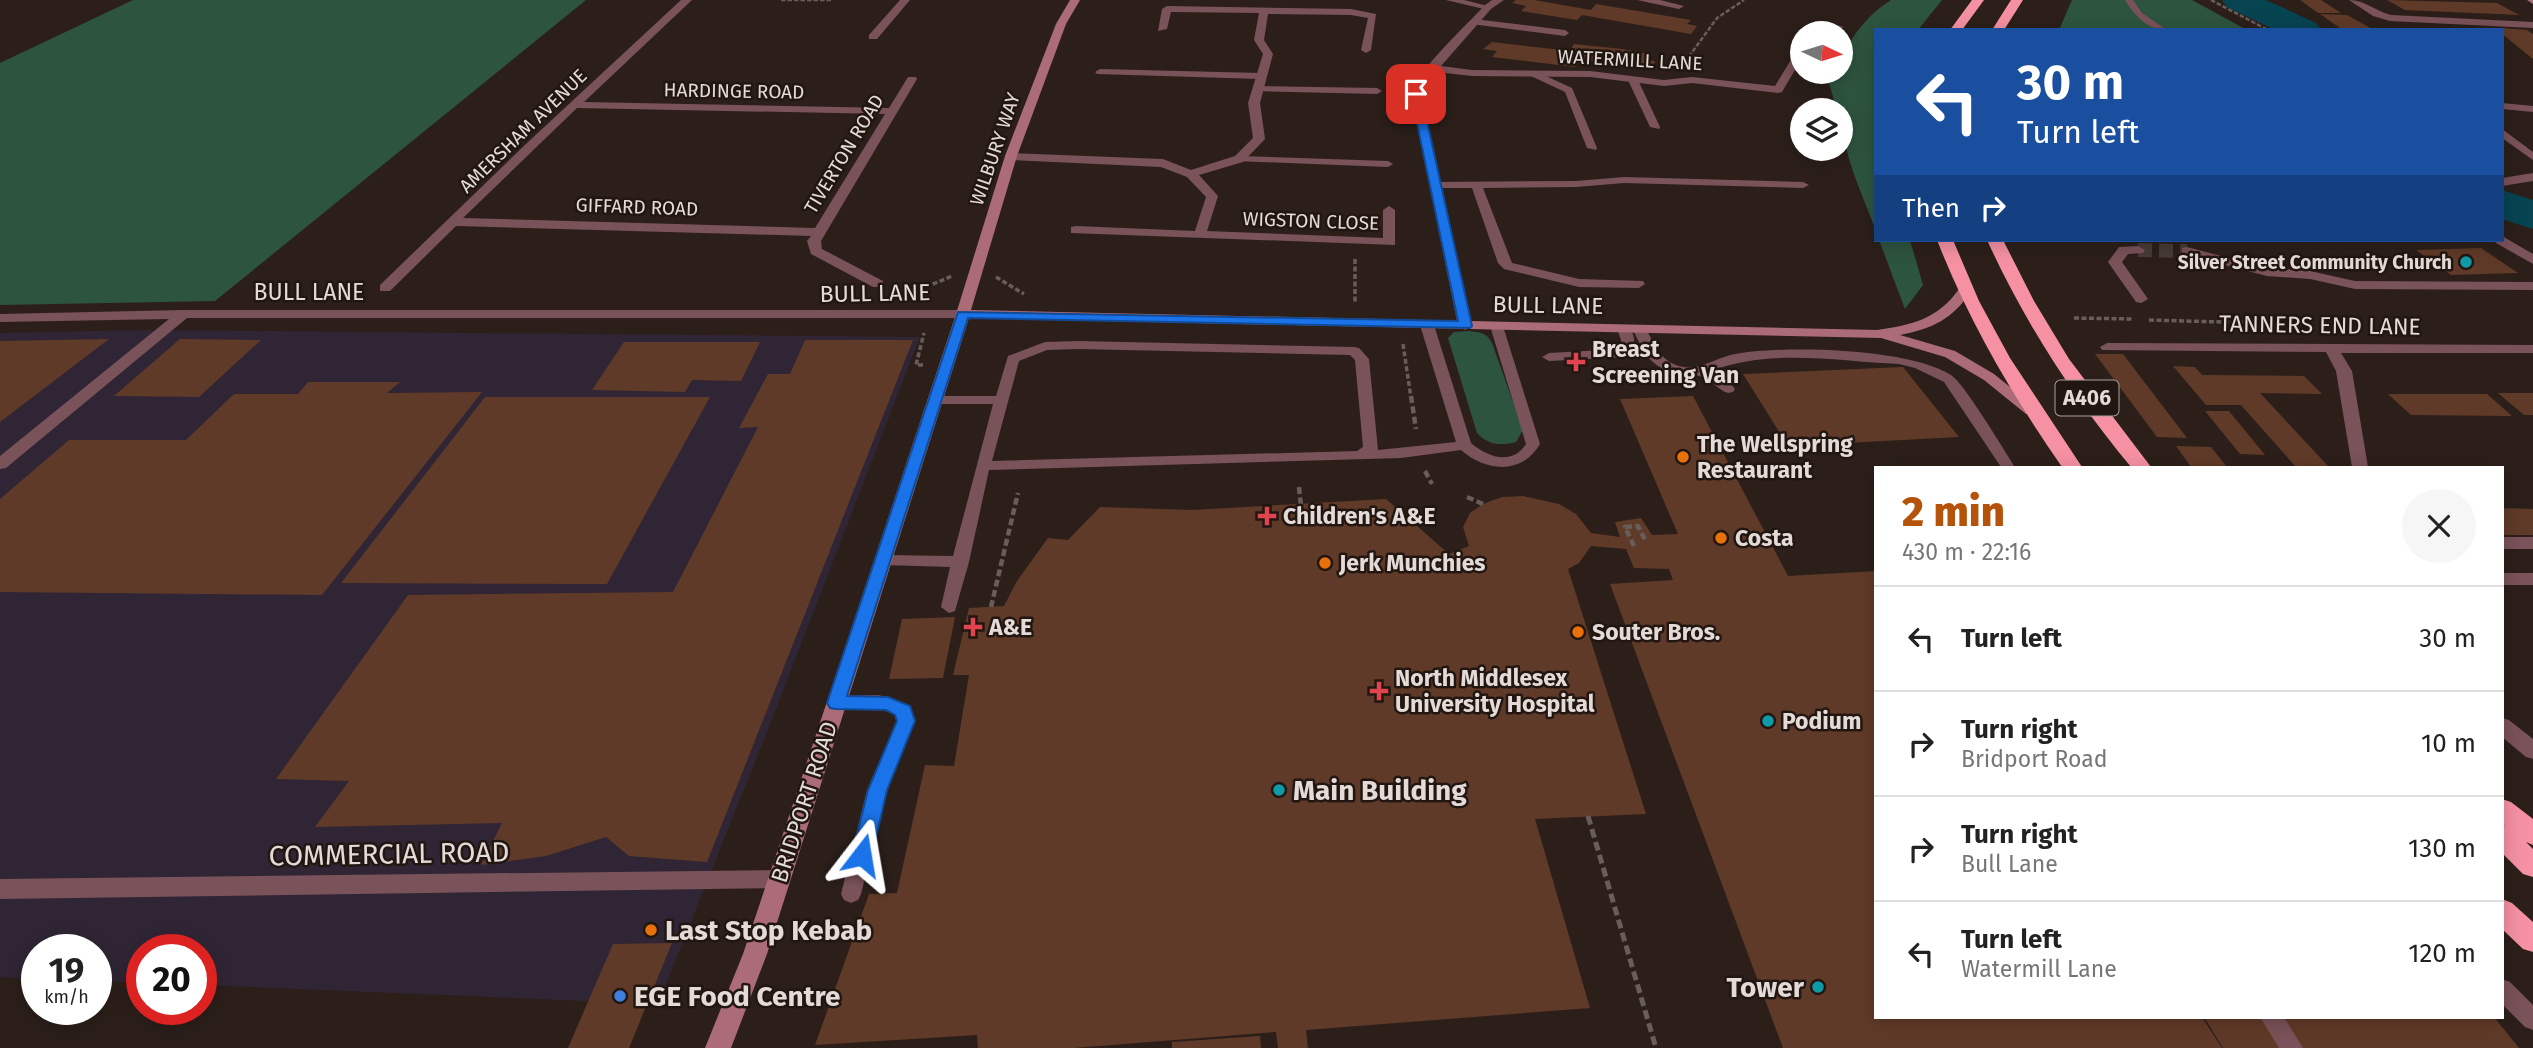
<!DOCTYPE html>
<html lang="en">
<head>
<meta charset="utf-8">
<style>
  :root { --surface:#fff; --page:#f6f6f6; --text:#222; --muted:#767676; --line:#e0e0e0; --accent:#b45309 }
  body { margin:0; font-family:"Fira Sans",sans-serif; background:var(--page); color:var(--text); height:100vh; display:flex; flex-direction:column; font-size:26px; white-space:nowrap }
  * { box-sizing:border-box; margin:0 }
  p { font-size:23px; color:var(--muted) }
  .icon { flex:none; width:38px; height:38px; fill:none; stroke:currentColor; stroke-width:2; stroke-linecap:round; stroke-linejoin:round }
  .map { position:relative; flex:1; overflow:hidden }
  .sheet { position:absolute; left:1874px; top:466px; width:630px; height:553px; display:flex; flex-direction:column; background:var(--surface); border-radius:0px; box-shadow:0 4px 18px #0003 }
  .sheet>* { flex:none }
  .banner { position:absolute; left:1874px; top:28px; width:630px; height:214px; border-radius:0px; box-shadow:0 4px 18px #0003; background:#1a4fa0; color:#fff; overflow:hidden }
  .needle { width:46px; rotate:94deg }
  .controls { position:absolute; left:1790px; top:21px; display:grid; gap:14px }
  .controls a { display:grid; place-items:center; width:63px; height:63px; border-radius:50%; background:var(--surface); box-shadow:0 4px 18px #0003; font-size:35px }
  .speed { position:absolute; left:21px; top:934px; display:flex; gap:14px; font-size:35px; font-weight:700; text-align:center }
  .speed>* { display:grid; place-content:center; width:91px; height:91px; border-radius:50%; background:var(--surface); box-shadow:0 4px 18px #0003; line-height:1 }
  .speed small { font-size:18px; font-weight:400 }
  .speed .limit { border:10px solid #d22; background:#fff; color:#111 }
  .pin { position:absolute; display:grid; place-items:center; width:60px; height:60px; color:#fff; margin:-30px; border-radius:14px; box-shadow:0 4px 10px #0006 }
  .me { position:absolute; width:77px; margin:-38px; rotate:14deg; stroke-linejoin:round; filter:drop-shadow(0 0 5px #0008) }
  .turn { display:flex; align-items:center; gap:24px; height:147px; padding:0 28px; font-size:32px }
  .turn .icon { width:91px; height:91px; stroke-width:2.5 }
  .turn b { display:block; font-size:49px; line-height:60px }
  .then { display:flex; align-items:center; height:66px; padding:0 28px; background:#0003; gap:14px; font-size:26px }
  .round { display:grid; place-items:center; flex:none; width:74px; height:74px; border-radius:37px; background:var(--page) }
  .overview { display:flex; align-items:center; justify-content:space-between; height:119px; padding:0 28px }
  h1 { font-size:42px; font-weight:800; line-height:52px; color:var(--accent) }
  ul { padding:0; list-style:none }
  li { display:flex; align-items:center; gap:21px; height:105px; padding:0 28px; border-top:2px solid var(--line) }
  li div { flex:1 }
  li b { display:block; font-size:26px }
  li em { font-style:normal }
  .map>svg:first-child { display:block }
</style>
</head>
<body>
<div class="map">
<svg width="2533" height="1048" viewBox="0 0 2533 1048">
  <rect width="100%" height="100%" fill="#2c1f1a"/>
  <path fill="#302534" d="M143 330 920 337 767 732 658 1004 201 985V950H142V983L96 981V950H37V979L0 977V333Z"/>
  <path fill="#2d543f" d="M133 0H586L215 301 0 305V63Z
    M1891 0H1942L1918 30H1876V231C1862 193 1841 151 1841 110H1837L1829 83 1835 72H1841C1841 45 1869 13 1891 0Z
    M2072 0H2192L2247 30H2059Z
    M1879 240H1910L1923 285 1905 309Z
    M1469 331C1480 332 1487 333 1492 343L1523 430 1516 442C1500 446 1488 445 1477 433L1448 338 1454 332Z"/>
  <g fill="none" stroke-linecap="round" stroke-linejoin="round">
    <path fill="#074452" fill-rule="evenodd" d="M2222 0H2266L2316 23 2321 30H2275L2227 7Z
      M2502 190 2533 200V229L2502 219Z"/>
  </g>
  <path fill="#603a28" d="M1516 0H1534L1591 10 1596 4 1691 20 1687 24 1697 26 1691 34 1582 15 1577 20 1521 11 1526 6 1512 3Z
    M2300 0H2321L2341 13H2318Z
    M2387 0 2497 3 2519 15 2405 10Z
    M2320 14 2347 15 2374 30H2343Z
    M2502 28 2527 30 2533 34V59L2502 34Z
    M1492 42 1570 51 1574 44 1622 49 1648 54 1646 60 1655 61 1653 69 1580 61 1575 67 1492 57 1497 51 1483 49Z
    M2481 248 2518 273 2451 275 2416 250Z
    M109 339 0 422V341Z
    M180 339 261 340 199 397 114 396Z
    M805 340H913L707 862 629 856 606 837 546 856 481 865 502 823 315 827 349 781 276 779 408 595 673 592 758 427 739 428 768 374H790Z
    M624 342H760L741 381 692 380 685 392 592 390Z
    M2095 354H2123L2187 438 2157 437Z
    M2173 366 2195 367 2202 375 2304 376 2322 394 2260 393 2328 466H2295L2241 405H2206Z
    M1903 367 1959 437 1788 446 1743 374Z
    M308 382H400L387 393 482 392 322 595 0 592V499L69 440H186L234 394H298Z
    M2498 393H2533V415H2524Z
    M2388 394H2487L2512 416 2411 415Z
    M1693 396 1788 576 1876 571V1017H2202L2222 1048H1783L1610 584 1673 580 1669 569 1634 568 1626 549 1591 546 1579 563 1568 569 1646 814 1535 819 1590 1008 1306 1030 1308 1048H1278L1276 1032 1074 1048H978L977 1035 815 1045 869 894 897 893 925 765 954 766 969 675H953L969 608 1004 606 1017 581 1048 538 1068 540 1100 507 1192 510 1386 499 1449 554 1469 546 1463 527 1470 513 1483 504 1502 497 1523 496 1559 504 1576 514 1591 533 1620 537 1615 522 1641 518 1652 535 1678 534 1620 399Z
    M485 397H710L607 584 341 583Z
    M2205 411H2229L2265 455 2240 454Z
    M2176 446 2211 447 2227 467H2191Z
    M2502 508 2533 509V535H2502Z
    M955 617 943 678 889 679 902 619Z
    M672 943 629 1048H568L613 944Z
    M2204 1017H2494L2519 1048H2223Z
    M1260 1036 1261 1048H1172V1042Z"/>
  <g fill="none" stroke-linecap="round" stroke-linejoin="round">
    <path stroke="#483b36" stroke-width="14" stroke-dasharray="14 7" stroke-linecap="butt" d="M2138 250 2187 251"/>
    <path stroke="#695d59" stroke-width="2.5" stroke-dasharray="4.5 2" stroke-linecap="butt" d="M781 0H833
      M2211 0 2268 30
      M1685 62 1717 18 1744 0"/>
    <path stroke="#695d59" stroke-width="3.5" stroke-dasharray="5 2.5" stroke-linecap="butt" d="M1355 259V303
      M996 277 1024 294
      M912 293 952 276
      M2074 318 2133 319
      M2149 320 2259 323 2264 328
      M1403 344 1411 398
      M923 365H916L924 333"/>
    <path stroke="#695d59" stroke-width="4.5" stroke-dasharray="7 3.5" stroke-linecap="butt" d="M1411 396 1416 429
      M1425 471 1432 484
      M1299 487 1301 506
      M1467 497 1483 504
      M1634 546 1625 527 1638 526 1646 542
      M991 607 1018 493"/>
    <path stroke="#695d59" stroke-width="5" stroke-dasharray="9 4.5" stroke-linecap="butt" d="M1588 816 1656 1048"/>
    <path fill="#7a5259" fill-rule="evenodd" d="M1446 0H1464L1492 7 1488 10Z
      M2125 0H2133L2142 13 2167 30C2147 30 2135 16 2125 0Z
      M1474 19 1565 30 1569 33 1565 36 1471 24 1470 22Z
      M1100 69 1260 73 1265 76 1260 79 1097 74 1095 72Z
      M1531 72H1537L1572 88 1597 148 1596 150 1587 148 1565 92 1531 76Z
      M1630 78 1638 80 1660 127 1659 129 1650 127 1628 80Z
      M1257 86 1377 88 1382 91 1377 94 1254 91V87Z
      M2502 103 2533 106V112L2502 109Z
      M2502 129 2533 152V160L2502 138Z
      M1239 156 1388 161 1393 164 1388 167 1235 161 1234 159Z
      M1624 177 1803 182 1809 185 1803 188 1624 183 1576 187 1483 188 1512 263 1579 279 1643 281 1645 284 1639 288 1579 287 1504 269 1498 263 1472 188H1435L1429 185 1435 182 1576 181Z
      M1427 321 1434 325 1471 443C1487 457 1512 466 1526 444L1490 326 1497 322 1502 323 1540 444C1522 475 1486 472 1461 450L1401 458 989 470 969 562 955 611 949 613 941 607 950 567 883 565 875 560 883 555 953 556 993 404H934L927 400 934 396H996L1008 356 1045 342 1078 341 1354 347 1359 348 1369 359 1378 450 1456 442 1420 325ZM1078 349 1350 355 1355 360 1363 447 1357 451 992 461 1019 361 1047 350Z
      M1624 325C1634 328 1635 340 1634 349L1642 348 1633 330 1635 327H1645C1654 343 1659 360 1679 366 1698 372 1717 357 1735 354 1785 345 1909 348 1951 375 1964 383 2004 450 2015 467H2001L1944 382 1915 368 1899 364C1837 361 1770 348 1711 371 1721 375 1728 380 1735 389L1733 392 1728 393C1717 390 1711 378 1699 376 1677 370 1664 376 1647 356L1549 361 1542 357 1549 353 1621 349V340L1617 329Z
      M879 695 909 705 915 721 887 790 861 894 858 900 851 903 844 900 841 894 867 790 897 721 895 714 878 709 836 710 830 708 827 703 830 698 836 696Z
      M2502 979 2510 982 2533 1005V1030L2525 1027 2502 1004Z
      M2260 1017H2284L2303 1048H2279Z"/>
    <path fill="#7a5259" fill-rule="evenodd" d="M681 0H692L584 102 889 108 908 77H916L917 79 821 241 822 249 883 281V287H873L811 254 807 241 811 236 456 226 390 291H380V285L527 143ZM577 108 885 114 815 228 463 218Z
      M900 0H910L877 39H869V35Z
      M1492 0H1504L1491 9 1441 66 1472 70 1590 71 1664 80 1692 77 1775 86 1797 50 1802 47V58L1782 92 1778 93 1692 83 1664 86 1590 77 1472 76 1436 72 1423 87 1421 94 1472 326 1465 330 1458 326 1411 94C1416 71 1467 25 1485 5Z
      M1637 0H1660L1684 6 1679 9Z
      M2349 0C2365 0 2375 11 2391 15L2533 22V28L2390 21 2373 16Z
      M1167 6 1351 9 1376 14 1371 50 1366 53 1361 50 1368 18 1351 15 1268 14 1264 40 1273 54 1260 103 1265 139 1243 162 1199 175 1218 196 1207 231 1383 238V210L1389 206 1395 210V245L1071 233V227L1076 226 1195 231 1206 197 1187 177 1161 167 1011 160 1005 156 1007 153 1163 159 1191 170 1235 156 1253 138 1248 103 1263 54 1254 40 1259 13 1171 12 1167 29 1158 31 1162 9Z
      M1818 21 1844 27 1839 30 1821 27 1818 33H1808L1815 22Z
      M2533 173V181L2502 186V178Z
      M2502 236 2533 254V264L2496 243 2495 240H2502Z
      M2138 246 2145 250 2143 253 2128 254 2122 262 2148 299 2141 303 2136 302 2108 262 2119 247Z
      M2187 247 2267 268 2310 271 2355 281 2533 282V290L2355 289 2310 279 2267 276 2182 254V248Z
      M183 310H963L970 314 963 318H187L6 468 0 469V456L169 319 0 322V314Z
      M2107 343 2533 345V353H2341L2352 371 2368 467H2352L2336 371 2326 352 2102 350 2100 347Z
      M2502 537H2533V549H2502Z
      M2502 573H2533V585H2502Z
      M2502 718 2509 720 2533 739V759L2526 757 2502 737Z
      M779 870 787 872 790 879 787 886 779 888 0 899V879Z"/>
    <path fill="#ac6c77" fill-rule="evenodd" d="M1070 0H1080L1066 24 1017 156 971 310 1877 330C1912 325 1938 319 1959 289L1964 288 1971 292C1952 319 1932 329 1900 335L1955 351 1994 374 2040 411 2038 414H2026L1984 380 1945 357 1881 338 969 318 767 954 731 1048H705L743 954 956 314 1005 156 1056 24Z
      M2527 0H2533V4Z"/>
    <path fill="#f591a3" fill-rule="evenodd" d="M1972 0H1984L1962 30H1950Z
      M2011 0H2023L2004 30H1992Z
      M1937 240H1953L1979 301 2010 358 2082 467H2062C2012 395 1969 322 1937 240Z
      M1987 240H2003L2034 301 2069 359 2151 467H2131C2073 397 2025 323 1987 240Z
      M2502 799 2511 802 2533 819V845L2526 842 2533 849V877L2523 874 2502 853V825L2505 826 2502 824Z
      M2502 899 2512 903 2533 922V952L2523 949 2502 929Z"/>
  </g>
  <path fill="#1a73e8" stroke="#114b97" stroke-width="2" d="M1416 91 1421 94 1472 326 1470 328 968 318 847 696 888 697 910 706 915 721 887 790 872 855 869 861 862 864 855 861 852 855 868 790 897 721 895 715 886 710 836 709 830 708 827 703 958 312 1458 321 1411 94Z"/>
  <g fill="#0f9aa8" stroke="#221611" stroke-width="2.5">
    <circle cx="2466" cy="262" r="7"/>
    <circle cx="1768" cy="721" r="7"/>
    <circle cx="1279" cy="790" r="7"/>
    <circle cx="1818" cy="987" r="7"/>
  </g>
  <g fill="#e0444e" stroke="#221611" stroke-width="2.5">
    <path d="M1572.5 351.5h7v7h7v7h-7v7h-7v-7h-7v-7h7z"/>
    <path d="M1263.5 505.5h7v7h7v7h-7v7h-7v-7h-7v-7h7z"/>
    <path d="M969.5 616.5h7v7h7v7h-7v7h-7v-7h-7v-7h7z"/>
    <path d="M1375.5 680.5h7v7h7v7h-7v7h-7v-7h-7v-7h7z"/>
  </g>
  <g fill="#e8710a" stroke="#221611" stroke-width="2.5">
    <circle cx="1683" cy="457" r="7"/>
    <circle cx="1721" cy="538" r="7"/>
    <circle cx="1325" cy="563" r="7"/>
    <circle cx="1578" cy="632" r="7"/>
    <circle cx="651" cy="930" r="7"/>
  </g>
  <circle fill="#3f7fe0" stroke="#221611" stroke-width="2.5" cx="620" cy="996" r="7"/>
  <g text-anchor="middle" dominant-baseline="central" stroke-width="5" stroke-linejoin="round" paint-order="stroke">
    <g font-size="19" fill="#e4dbd8" stroke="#221611">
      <text transform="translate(1630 60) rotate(3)">WATERMILL LANE</text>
      <text transform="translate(734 91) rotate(1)">HARDINGE ROAD</text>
      <text transform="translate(523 131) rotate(-44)">AMERSHAM AVENUE</text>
      <text transform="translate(995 149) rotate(-71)">WILBURY WAY</text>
      <text transform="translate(844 154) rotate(-59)">TIVERTON ROAD</text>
      <text transform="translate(637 207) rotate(2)">GIFFARD ROAD</text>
      <text transform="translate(1311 221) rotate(2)">WIGSTON CLOSE</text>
    </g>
    <g font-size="19" font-weight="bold" fill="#e4dbd8" stroke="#221611" text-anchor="end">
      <text x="2452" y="262">Silver Street Community Church</text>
    </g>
    <rect fill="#221611" stroke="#aaa09c" stroke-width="2" x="2055.5" y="380.5" width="63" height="35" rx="5"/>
    <g font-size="21" font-weight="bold" fill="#e4dbd8">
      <text x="2087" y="398">A406</text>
    </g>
    <g font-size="23" fill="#e4dbd8" stroke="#221611">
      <text x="309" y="292">BULL LANE</text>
      <text transform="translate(875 293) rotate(-1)">BULL LANE</text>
      <text transform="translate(1548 305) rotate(1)">BULL LANE</text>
      <text transform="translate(2320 325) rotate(1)">TANNERS END LANE</text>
      <text transform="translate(804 802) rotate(-72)">BRIDPORT ROAD</text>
    </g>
    <g font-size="23" font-weight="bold" fill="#e4dbd8" stroke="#221611" text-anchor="start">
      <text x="1592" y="349">Breast<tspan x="1592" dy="26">Screening Van</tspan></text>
      <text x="1697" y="444">The Wellspring<tspan x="1697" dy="26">Restaurant</tspan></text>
      <text x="1283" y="516">Children's A&amp;E</text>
      <text x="1735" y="538">Costa</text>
      <text x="1339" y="563">Jerk Munchies</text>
      <text x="989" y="627">A&amp;E</text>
      <text x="1592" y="632">Souter Bros.</text>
      <text x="1395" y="678">North Middlesex<tspan x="1395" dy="26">University Hospital</tspan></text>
      <text x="1782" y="721">Podium</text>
    </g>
    <g font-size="28" font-weight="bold" fill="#e4dbd8" stroke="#221611" text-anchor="start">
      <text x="1293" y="790">Main Building</text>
      <text x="665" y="930">Last Stop Kebab</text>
      <text x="1804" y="987" text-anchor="end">Tower</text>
      <text x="634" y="996">EGE Food Centre</text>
    </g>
    <g font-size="28" fill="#e4dbd8" stroke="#221611">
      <text transform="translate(389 854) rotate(-1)">COMMERCIAL ROAD</text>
    </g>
  </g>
</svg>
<div class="controls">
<a><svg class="needle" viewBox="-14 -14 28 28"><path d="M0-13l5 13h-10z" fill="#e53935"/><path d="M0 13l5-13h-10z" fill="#767676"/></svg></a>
<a><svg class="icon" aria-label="layers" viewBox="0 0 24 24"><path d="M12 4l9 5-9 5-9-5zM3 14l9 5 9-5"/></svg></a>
</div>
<div class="speed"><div>19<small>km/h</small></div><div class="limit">20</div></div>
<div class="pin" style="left:1416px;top:94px;background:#d93025"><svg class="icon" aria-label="arrive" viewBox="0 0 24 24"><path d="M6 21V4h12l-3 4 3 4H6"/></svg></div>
<svg class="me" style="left:862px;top:855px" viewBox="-20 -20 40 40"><path d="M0-17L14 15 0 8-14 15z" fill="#1a73e8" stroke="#fff" stroke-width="4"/></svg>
<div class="banner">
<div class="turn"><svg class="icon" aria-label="left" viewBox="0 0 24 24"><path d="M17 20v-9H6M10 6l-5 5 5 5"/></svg><div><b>30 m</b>Turn left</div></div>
<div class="then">Then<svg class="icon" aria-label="right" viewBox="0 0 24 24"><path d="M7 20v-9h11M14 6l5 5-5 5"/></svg></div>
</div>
<section class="sheet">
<div class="overview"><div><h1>2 min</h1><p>430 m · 22:16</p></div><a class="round"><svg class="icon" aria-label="close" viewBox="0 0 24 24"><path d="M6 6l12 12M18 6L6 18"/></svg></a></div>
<ul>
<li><svg class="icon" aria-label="left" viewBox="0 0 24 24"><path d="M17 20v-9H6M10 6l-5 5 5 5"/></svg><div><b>Turn left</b></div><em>30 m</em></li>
<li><svg class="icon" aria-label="right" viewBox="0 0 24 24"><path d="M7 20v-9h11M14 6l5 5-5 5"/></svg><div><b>Turn right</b><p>Bridport Road</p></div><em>10 m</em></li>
<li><svg class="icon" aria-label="right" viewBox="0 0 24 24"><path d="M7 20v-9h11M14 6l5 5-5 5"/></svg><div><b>Turn right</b><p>Bull Lane</p></div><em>130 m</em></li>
<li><svg class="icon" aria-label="left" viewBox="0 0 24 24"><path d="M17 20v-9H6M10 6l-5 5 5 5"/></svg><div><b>Turn left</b><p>Watermill Lane</p></div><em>120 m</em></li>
</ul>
</section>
</div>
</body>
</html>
